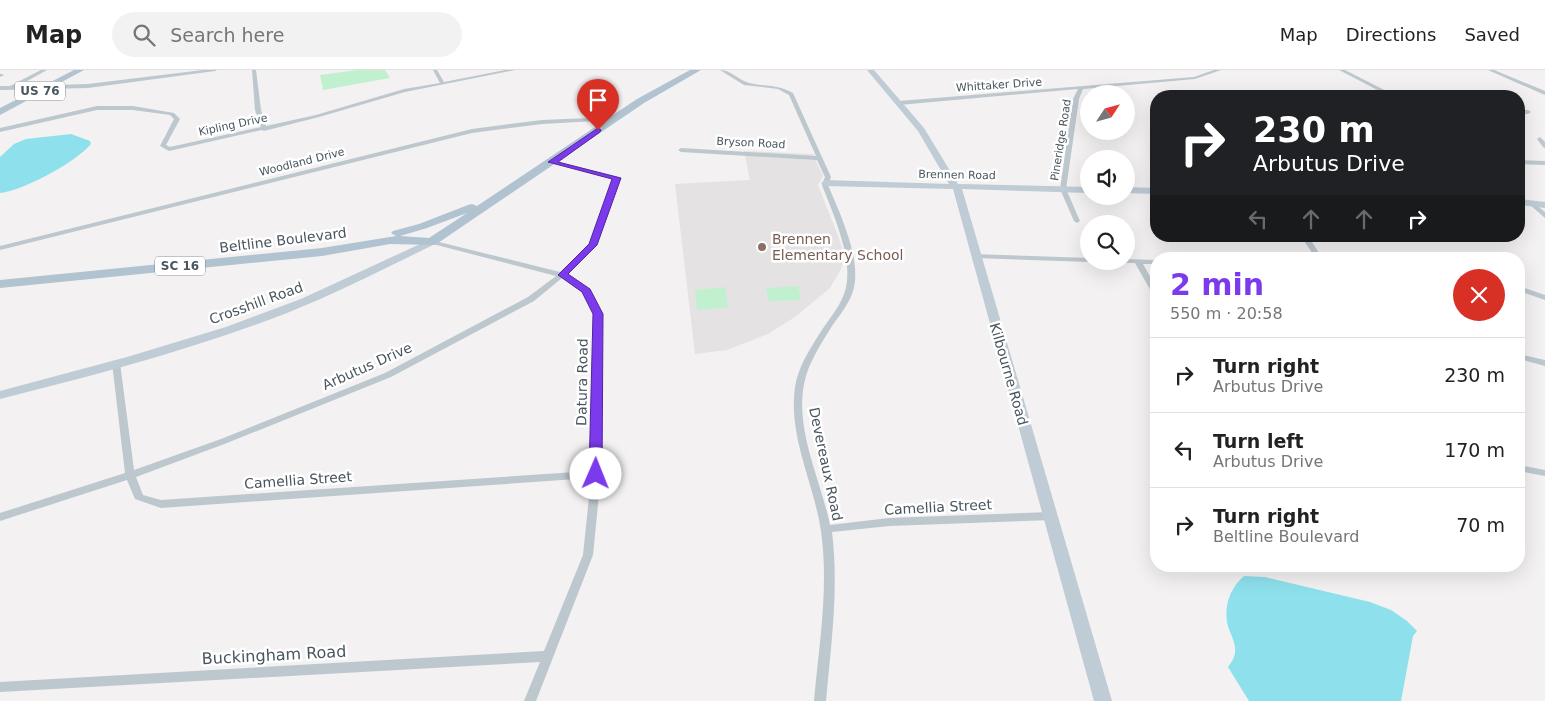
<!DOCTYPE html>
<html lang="en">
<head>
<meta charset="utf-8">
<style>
  :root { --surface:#fff; --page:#f2f2f2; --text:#222; --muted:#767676; --line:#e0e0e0; --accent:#7c3aed }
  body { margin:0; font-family:"DejaVu Sans",sans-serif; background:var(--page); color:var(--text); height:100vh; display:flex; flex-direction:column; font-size:19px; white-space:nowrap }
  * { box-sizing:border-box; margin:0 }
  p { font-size:16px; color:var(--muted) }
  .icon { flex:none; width:28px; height:28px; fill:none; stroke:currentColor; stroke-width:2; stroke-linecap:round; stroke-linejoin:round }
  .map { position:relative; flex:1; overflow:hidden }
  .details { position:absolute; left:1150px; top:182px; width:375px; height:320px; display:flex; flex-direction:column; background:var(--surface); border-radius:20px; box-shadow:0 5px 20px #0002 }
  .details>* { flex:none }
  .guide { position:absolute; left:1150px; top:20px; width:375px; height:152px; border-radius:20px; box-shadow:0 5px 20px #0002; background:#202124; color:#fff; overflow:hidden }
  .needle { width:32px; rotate:54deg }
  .fabs { position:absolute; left:1080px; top:15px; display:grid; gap:10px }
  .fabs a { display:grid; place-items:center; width:55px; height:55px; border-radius:50%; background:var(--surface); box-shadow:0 5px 20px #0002; font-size:25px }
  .pin { position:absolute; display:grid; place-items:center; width:42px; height:42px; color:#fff; margin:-51px -21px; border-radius:50% 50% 50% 0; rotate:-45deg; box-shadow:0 0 5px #0007 }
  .pin .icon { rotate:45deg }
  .me { position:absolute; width:55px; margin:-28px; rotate:1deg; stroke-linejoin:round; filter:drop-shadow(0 0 4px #0008) }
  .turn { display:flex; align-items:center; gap:18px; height:105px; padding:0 20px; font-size:22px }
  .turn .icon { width:65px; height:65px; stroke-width:2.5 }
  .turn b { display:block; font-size:35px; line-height:42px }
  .lanes { display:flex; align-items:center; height:48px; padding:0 20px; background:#0003; justify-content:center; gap:25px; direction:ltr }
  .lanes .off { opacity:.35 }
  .round { display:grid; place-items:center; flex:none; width:52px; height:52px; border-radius:26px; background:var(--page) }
  .headline { display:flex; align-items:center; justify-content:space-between; height:85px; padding:0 20px }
  h1 { font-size:30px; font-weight:700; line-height:38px; color:var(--accent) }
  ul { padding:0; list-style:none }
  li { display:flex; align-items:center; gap:15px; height:75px; padding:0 20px; border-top:1px solid var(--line) }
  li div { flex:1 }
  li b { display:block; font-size:19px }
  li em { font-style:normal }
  header { display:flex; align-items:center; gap:30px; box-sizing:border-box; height:70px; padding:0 25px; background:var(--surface); border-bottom:1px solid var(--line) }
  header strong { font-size:24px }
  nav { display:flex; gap:28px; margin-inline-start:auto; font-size:18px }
  .search { width:350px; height:45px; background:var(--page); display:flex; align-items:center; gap:12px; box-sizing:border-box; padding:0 18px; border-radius:28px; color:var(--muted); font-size:19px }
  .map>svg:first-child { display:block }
</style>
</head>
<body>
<header>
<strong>Map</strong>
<div class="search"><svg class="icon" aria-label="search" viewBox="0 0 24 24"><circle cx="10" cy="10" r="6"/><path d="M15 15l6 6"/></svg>Search here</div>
<nav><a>Map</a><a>Directions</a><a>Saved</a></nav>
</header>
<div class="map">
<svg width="1545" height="631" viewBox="0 0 1545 631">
  <rect width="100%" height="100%" fill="#f3f1f1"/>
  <path fill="#e4e2e3" d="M744 81 813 84 823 106 818 115 839 168 844 185 841 199 830 218 795 247 768 264 727 280 695 284 675 114 750 110Z"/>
  <path fill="#c1f0cf" d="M357 0H385L390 8 323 20 320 5Z
    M798 216 801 229 800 230 769 231 766 218Z
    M725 217 728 237 697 240 695 220Z"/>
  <path fill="#8ee0ed" d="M71 64 90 71 91 74C76 92 23 121 0 123V87L14 74 26 69Z
    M1244 506 1265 507 1370 532 1391 540 1407 551 1417 561 1413 566 1401 631H1249L1228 597C1230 594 1233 590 1234 587 1238 576 1231 566 1228 556 1223 537 1230 518 1244 506Z"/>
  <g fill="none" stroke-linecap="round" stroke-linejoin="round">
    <path fill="#bdc7ce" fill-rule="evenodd" d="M41 0H47L18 16 88 14 203 0H217L215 1 88 18 0 20V16H10Z
      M252 0H256L261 40 266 56 316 45 404 19 440 13 433 0H437L444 12 505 0H515L405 22 319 47 264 61 262 60 169 81 160 76 174 49 170 45 133 40H97L0 62V58L97 36H133L174 43 180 49 166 75 170 77 261 57 255 40Z
      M720 0C731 0 738 10 749 13 767 17 775 14 793 23L831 107 828 115C840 144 864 193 852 224 848 235 839 246 832 256 821 274 808 293 804 314 795 361 821 410 830 455L889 448 1051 442 1055 443 1056 446 1055 449 1051 450 889 456 832 462C839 519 831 575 826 631H814C819 575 829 518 821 461 814 413 788 367 795 317 798 297 810 279 820 263 828 250 839 238 844 224 856 193 833 144 822 115L825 107 817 90 681 82 678 80 681 78 816 86 789 25 778 19 744 15Z
      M1214 0H1221L1195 9 1083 19 1079 29 1066 119 1080 151 1077 153 1074 151 1060 119 1073 29 1078 19 899 35 896 33 899 31 1194 7Z
      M1339 0H1345L1396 26H1389Z
      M1488 0H1494L1545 21V25Z
      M0 4H2L4 5 0 7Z
      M1519 40H1528L1531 42 1528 44H1519Z
      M613 47 615 48V50L542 54 472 63 0 180V176L472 59 542 50Z
      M1540 67 1545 72V78L1543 77 1537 69Z
      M552 90 620 108 597 175 567 205 589 219 602 244 601 404 593 485 536 631H524L540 592 0 622V612L544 581 583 485 591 408 161 438 135 429 127 410 0 451V443L125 403 112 293 113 291 116 290 120 293 134 400 221 369 385 303 528 227 556 206 429 173 428 172 431 170 560 202 590 174 614 109 550 93 549 92ZM562 208 583 222 594 244 591 401 161 430 143 425 136 407 227 373 391 307 534 231Z
      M1519 90 1545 91V95L1519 94Z
      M1531 131 1545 142V148L1529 134 1528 133Z
      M1301 166H1308L1323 189H1316Z
      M972 184 1089 188V191H1092L1089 192 975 188H972Z
      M1126 189 1156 190V194H1143L1156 217V225L1152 223 1135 193H1123V191H1126Z
      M1519 216 1545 225V230L1519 221Z
      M1519 284 1545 290V296L1519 289Z
      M1519 395 1545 400V406L1519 401Z"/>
    <path fill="#bfcbd5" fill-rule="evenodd" d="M867 0H874L924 58 958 114 1089 117V123L962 119 1112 631H1094L953 119 825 116 821 113 825 110 949 114 918 61Z
      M1126 117 1156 118V124L1126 123Z
      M1519 129 1545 132V138L1519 135Z
      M431 169 435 170V174C386 198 337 223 287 243 194 279 96 305 0 329V321L127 287 226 257 301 229Z"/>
    <path fill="#b1c3d0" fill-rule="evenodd" d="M74 0H84L0 45V38Z
      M690 0H701L644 33 435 175 390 174 322 186 0 218V210L322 178 396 166 391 163 393 161 419 154 468 135 472 134 477 136 637 29ZM467 143 429 168 400 166 427 158Z"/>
  </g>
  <path fill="#7c3aed" stroke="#51269a" d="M598 58 601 60 600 62 558 92 621 108 597 175 568 204 590 219 603 244 602 404 596 408 589 404 593 244 582 222 558 205 589 174 612 109 548 92Z"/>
  <circle fill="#8d6e63" stroke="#fff" stroke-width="2" cx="762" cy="177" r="5"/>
  <g text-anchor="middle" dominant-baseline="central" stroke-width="5" stroke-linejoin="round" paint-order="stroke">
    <g font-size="11" fill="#49565f" stroke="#fff">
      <text transform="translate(999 15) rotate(-4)">Whittaker Drive</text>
      <text transform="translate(233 55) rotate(-12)">Kipling Drive</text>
      <text transform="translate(1061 70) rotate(-81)">Pineridge Road</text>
      <text transform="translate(751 73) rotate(3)">Bryson Road</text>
      <text transform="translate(302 92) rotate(-14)">Woodland Drive</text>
      <text transform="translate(957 105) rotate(1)">Brennen Road</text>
    </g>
    <g fill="#fff" stroke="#80898f" stroke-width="1">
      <rect x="15" y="11.5" width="50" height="19" rx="4"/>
      <rect x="155" y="186.5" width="50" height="19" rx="4"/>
    </g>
    <g font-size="12" font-weight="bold" fill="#49565f">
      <text x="40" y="21">US 76</text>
      <text x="180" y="196">SC 16</text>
    </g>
    <g font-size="14" fill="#785e54" stroke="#fff" text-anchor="start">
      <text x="772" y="169">Brennen<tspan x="772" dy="16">Elementary School</tspan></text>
    </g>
    <g font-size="14" fill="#49565f" stroke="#fff">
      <text transform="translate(283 170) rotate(-7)">Beltline Boulevard</text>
      <text transform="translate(256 233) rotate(-20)">Crosshill Road</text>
      <text transform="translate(367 296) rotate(-24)">Arbutus Drive</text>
      <text transform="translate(1009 304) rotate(74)">Kilbourne Road</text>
      <text transform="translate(582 312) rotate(-89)">Datura Road</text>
      <text transform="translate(826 394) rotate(78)">Devereaux Road</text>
      <text transform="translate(298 410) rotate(-4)">Camellia Street</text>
      <text transform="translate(938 437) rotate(-3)">Camellia Street</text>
    </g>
    <g font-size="16" fill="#49565f" stroke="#fff">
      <text transform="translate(274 585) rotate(-3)">Buckingham Road</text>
    </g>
  </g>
</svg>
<div class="fabs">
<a><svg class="needle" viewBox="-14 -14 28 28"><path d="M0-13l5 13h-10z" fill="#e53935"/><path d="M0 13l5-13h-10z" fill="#767676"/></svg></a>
<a><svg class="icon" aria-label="sound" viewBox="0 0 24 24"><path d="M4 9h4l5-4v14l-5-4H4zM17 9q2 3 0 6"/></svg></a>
<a><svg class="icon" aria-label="search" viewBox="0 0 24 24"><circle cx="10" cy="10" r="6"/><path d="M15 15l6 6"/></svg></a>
</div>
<div class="pin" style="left:598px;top:60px;background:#d93025"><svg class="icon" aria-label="arrive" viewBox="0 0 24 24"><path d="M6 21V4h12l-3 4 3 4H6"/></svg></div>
<svg class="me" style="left:596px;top:404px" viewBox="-20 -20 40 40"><circle r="19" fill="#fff"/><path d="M0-13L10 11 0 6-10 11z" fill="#7c3aed"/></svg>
<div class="guide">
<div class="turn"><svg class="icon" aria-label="right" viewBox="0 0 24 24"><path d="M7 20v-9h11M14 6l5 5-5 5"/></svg><div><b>230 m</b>Arbutus Drive</div></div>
<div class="lanes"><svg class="icon off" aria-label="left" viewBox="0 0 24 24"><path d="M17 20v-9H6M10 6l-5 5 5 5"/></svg><svg class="icon off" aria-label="ahead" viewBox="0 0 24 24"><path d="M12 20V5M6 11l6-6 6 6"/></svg><svg class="icon off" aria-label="ahead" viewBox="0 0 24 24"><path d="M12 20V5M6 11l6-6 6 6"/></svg><svg class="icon" aria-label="right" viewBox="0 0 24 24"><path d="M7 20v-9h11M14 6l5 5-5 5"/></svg></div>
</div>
<section class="details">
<div class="headline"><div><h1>2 min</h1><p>550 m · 20:58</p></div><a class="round" style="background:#d93025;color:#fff"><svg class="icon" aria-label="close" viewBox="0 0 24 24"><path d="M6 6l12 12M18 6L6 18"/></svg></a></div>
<ul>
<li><svg class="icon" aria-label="right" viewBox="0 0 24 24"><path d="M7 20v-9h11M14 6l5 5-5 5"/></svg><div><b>Turn right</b><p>Arbutus Drive</p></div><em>230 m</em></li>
<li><svg class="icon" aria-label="left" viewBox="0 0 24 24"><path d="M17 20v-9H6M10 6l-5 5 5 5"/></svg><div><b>Turn left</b><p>Arbutus Drive</p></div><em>170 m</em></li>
<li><svg class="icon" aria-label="right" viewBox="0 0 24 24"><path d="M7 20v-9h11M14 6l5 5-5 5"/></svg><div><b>Turn right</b><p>Beltline Boulevard</p></div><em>70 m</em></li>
</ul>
</section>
</div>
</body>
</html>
